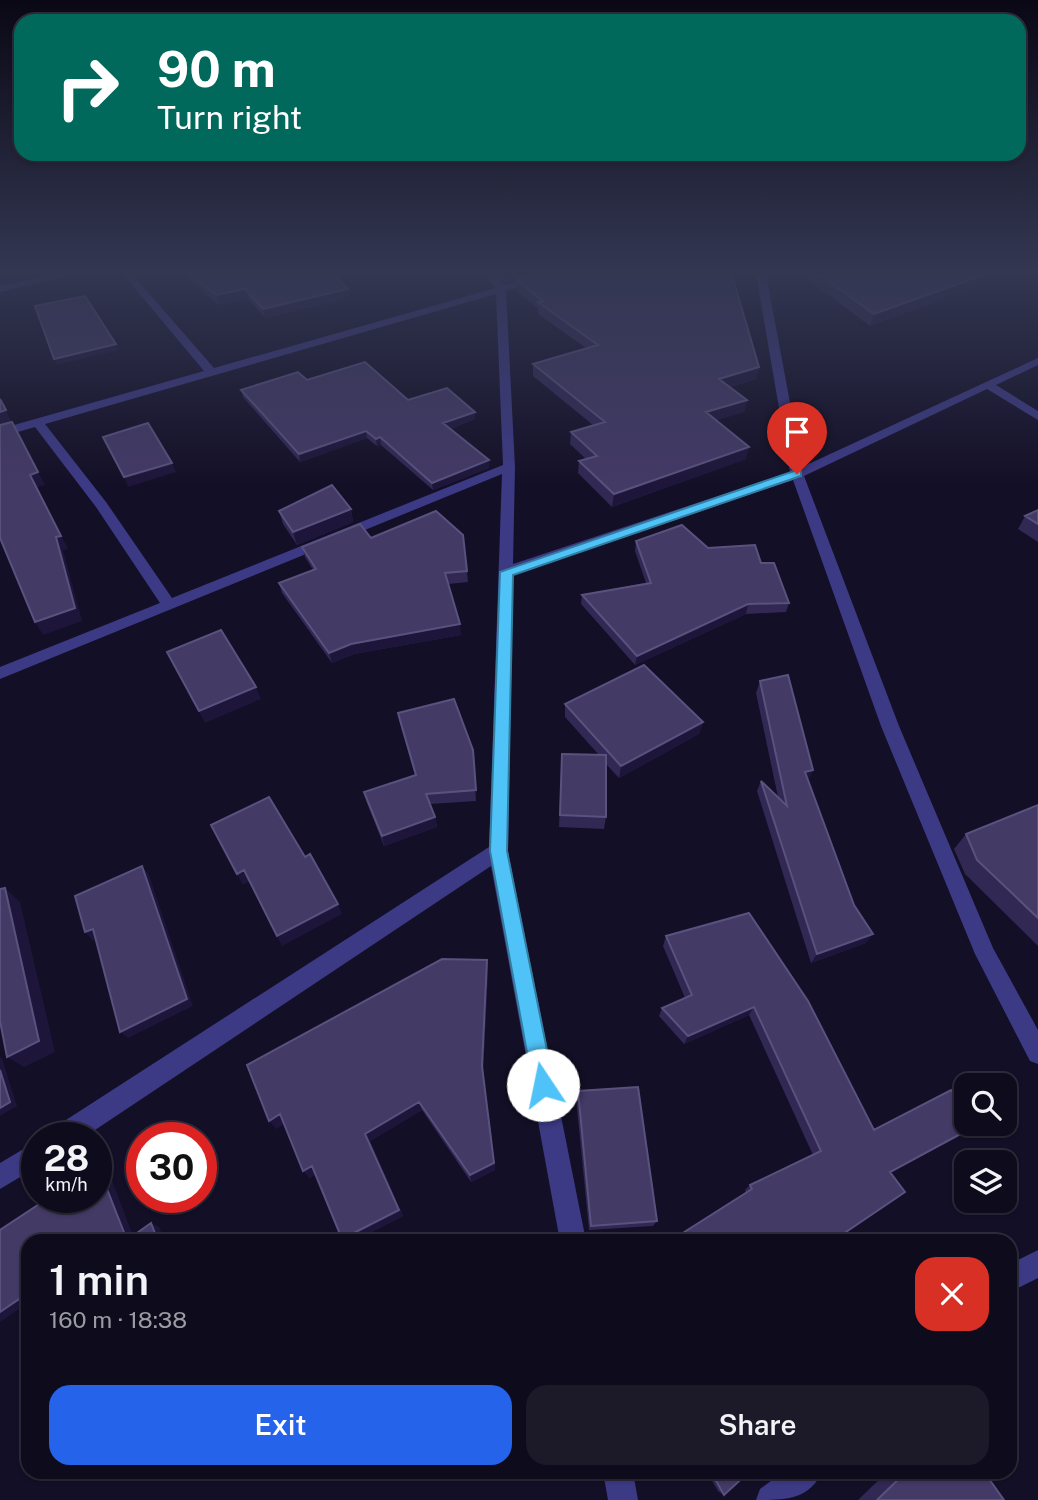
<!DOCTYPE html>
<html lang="en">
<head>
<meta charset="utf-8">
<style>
  :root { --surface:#0e0b1c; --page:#1c1929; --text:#f1f3f6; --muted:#9b9ba3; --line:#2e2b3b; --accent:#2563eb }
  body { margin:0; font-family:"Public Sans",sans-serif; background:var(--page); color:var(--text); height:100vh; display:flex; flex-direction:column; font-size:26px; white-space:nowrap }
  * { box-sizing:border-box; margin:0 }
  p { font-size:23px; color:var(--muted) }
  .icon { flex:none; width:38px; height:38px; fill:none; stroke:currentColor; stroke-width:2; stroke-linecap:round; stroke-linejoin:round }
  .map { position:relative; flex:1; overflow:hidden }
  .side { position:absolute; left:21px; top:1234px; width:996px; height:245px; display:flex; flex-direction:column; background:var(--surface); border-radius:21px; box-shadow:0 2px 5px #0004,0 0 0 2px var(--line) }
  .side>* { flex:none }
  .top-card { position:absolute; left:14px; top:14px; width:1012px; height:147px; border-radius:21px; box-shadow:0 2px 5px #0004,0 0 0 2px var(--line); background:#00695c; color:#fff; overflow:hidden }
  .tools { position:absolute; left:954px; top:1073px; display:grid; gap:14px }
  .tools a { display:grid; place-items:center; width:63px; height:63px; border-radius:14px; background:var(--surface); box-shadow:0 2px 5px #0004,0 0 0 2px var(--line); font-size:35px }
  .speed { position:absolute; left:21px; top:1122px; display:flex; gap:14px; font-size:35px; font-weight:700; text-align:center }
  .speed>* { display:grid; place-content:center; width:91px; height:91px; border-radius:50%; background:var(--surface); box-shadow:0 2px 5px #0004,0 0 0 2px var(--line); line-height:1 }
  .speed small { font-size:18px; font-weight:400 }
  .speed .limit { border:10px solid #d22; background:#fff; color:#111 }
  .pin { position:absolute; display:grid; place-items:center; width:60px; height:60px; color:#fff; margin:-72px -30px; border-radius:50% 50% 50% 0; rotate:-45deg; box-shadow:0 0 7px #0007 }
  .pin .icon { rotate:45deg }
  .me { position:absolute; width:77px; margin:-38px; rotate:349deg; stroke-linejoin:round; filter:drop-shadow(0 0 5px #0008) }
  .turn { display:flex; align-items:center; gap:24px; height:147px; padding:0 28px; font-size:32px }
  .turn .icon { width:91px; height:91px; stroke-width:2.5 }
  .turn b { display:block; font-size:49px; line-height:60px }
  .round { display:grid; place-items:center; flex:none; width:74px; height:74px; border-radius:21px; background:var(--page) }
  .summary { display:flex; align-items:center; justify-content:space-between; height:119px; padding:0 28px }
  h1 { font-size:42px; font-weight:600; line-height:52px }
  .action { display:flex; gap:14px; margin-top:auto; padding:14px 28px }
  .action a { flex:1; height:80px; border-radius:21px; background:var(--accent); color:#fff; font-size:28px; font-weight:600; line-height:80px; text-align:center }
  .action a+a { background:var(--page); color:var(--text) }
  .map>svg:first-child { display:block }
</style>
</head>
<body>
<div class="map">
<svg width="1038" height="1500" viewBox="0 0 1038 1500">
  <rect width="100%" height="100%" fill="#130f26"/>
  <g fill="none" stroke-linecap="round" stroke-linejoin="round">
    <path fill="#3d3a85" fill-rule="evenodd" d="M54 274H74L0 292V286Z
      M123 274H132L214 368 496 288 483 274H493L505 285 542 274H558L506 291 515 467 513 564 790 472 756 274H766L802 467 1038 358V365L996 385 1038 411V420L987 389 804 476 899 726 993 948 1038 1030V1064L1030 1061 975 954 881 726 793 480 513 575 508 851 586 1241H560L491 866 83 1138H49L52 1129 489 847 502 474 0 679V667L160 603 96 507 35 427 0 437V429L204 371ZM496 294 503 465 172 598 106 502 45 424Z
      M37 1141V1167L0 1189V1163Z
      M1038 1250V1278L1010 1292V1264Z
      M603 1472H633L638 1500H608Z
      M783 1472H822C809 1500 785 1500 756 1500L760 1489Z"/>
  </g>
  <path fill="#312854" d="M183 275H354L338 278 348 289 349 298 265 318 248 298 219 305Z
    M496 275H531L506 282Z
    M802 275H1008L870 326Z
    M516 280 759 367 756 379 730 387 747 400 744 412 716 420 746 459 612 507 578 473 579 461 586 459 570 444 571 432 593 425 533 376V364L586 348 538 314V308L516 291Z
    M307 380 408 400 475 419 450 429 489 460V468L433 490 381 445 377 446 367 438 300 462 243 397 241 390Z
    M351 509 353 522 297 545 283 524 279 511Z
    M1038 510V542L1018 529 1025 516Z
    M371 538 467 571 468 582 448 584 461 635 354 654 332 663 282 593 279 583 313 570 305 557 302 547Z
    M636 541 708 548 761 563 789 603 786 612 746 614 635 665 581 604 582 595 646 583 635 551Z
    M760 681 813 770 808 780 866 943 811 963 757 791 761 781 778 797 756 693Z
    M565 704 703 722 699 734 619 778 606 764V817L604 829 559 827 562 754 599 755 565 717Z
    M398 713 473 750 476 801 430 804 435 817 437 827 384 846 367 803 364 792 415 775 400 724Z
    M1038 805V946L965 874 954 849 966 834Z
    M749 913 890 1172 846 1232 852 1241H674V1239L678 1236 746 1193 745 1190 750 1185 813 1155 749 1015 684 1044 659 1016 662 1008 685 998 663 946 666 936Z
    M487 960 488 971 483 1075 495 1170 471 1182 422 1110 370 1141 403 1216 354 1241H344L342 1239 315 1174 310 1178 284 1124 276 1129Z
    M578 1091 657 1221 653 1226 589 1230 576 1098Z
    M707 1472H749L724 1495 718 1491Z
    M887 1472H984L1004 1500H858Z"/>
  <path fill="#1d163a" d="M331 275H354L331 279Z
    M506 275H531L506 282Z
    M984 275H1008L870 326 874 314Z
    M245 289 248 298 219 305 216 295Z
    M348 289 349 298 265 318 263 309Z
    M116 344 119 350 57 365 54 359Z
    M759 367 756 379 717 391 719 379Z
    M0 399 12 423 0 427Z
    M747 400 744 412 703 424 706 412Z
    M475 412V419L444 431 443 423Z
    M12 423 45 485 37 487 68 549 63 550 82 621 43 635 35 622 30 475Z
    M366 431 367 438 300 462 299 454Z
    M380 437 381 445 377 446 376 439Z
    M749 447 746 459 612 507 614 494Z
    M489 460V468L433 490 432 483Z
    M172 463 176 472 128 487 124 477Z
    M351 509 353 522 297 545 293 532Z
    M748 604 746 614 635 665 637 656Z
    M460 624 461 635 354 654 332 663 329 653 351 644Z
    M256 687 261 699 205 723 199 711Z
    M703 722 699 734 619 778 621 766Z
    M813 770 808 781 805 772Z
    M435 817 437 827 384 846 382 836Z
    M142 866 149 875 193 1006 128 1038 120 1032Z
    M244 870 250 881 243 885 237 874Z
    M5 888 20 902 55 1052 24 1067 7 1057Z
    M338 904 342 914 282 946 277 936Z
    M93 929 101 937 93 941 85 932Z
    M873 934 866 943 811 963 817 954Z
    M487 960 488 971 483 1075 482 1066Z
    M754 1007 749 1015 684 1044 688 1036Z
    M0 1057 2 1058 17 1106 0 1116Z
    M419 1102 422 1110 370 1141 403 1216 354 1241H344L342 1239 365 1134Z
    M280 1114 288 1122 276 1129 269 1121Z
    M494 1163 495 1170 471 1182 470 1175Z
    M98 1166 108 1170 135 1241 127 1240Z
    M312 1166 319 1172 310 1178 303 1171Z
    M151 1223 159 1227 165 1241H158Z
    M28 1293V1303L0 1322V1312Z"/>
  <path fill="#433a66" stroke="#5a527e" stroke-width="2" d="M191 275H334L348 289 263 309 245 289 216 295Z
    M531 275H732L759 367 719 379 747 400 706 412 749 447 614 494 579 461 597 456 571 432 605 422 533 364 598 345 538 302 543 301 516 280Z
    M820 275H984L874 314Z
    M85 296 116 344 54 359 35 306Z
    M365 362 408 400 447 388 475 412 443 423 489 460 432 483 380 437 376 439 366 431 299 454 241 390 298 372 307 380Z
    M0 399 6 410 0 412Z
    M12 422 38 472 30 475 61 536 56 537 75 608 35 622 0 538V425Z
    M148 423 172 463 124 477 103 437Z
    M332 485 351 509 293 532 279 511Z
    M1038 510V524L1025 516Z
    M436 511 463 535 467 571 445 573 460 624 351 644 329 653 279 583 316 569 302 547 360 524 371 538Z
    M682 525 708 548 755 545 761 563H774L789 603 748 604 637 656 582 595 651 583 636 541Z
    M221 630 256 687 199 711 167 652Z
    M644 665 703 722 621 766 565 704Z
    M788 675 813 770 805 772 854 905 873 934 817 954 761 781 787 806 760 681Z
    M454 699 473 750 476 790 426 794 435 817 382 836 364 792 416 775 398 713Z
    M562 754 606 755V817L560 815Z
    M269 797 305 857 310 854 338 904 277 936 244 870 237 874 211 825Z
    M1038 805V918L977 860 966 834Z
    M142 866 187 999 120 1032 93 929 85 932 75 896Z
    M5 888 39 1041 7 1057 0 1021V889Z
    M749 913 808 1001 874 1130 951 1090 953 1093 966 1088V1124H979L890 1172 905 1192 846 1232 852 1241H681L678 1236 752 1189 750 1185 821 1151 754 1007 688 1036 662 1008 692 995 666 936Z
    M442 959 487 960 482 1066 494 1163 470 1175 419 1102 365 1134 399 1210 342 1239 312 1166 303 1171 280 1114 269 1121 247 1065Z
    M0 1070 10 1102 0 1108Z
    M987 1079 992 1085H973Z
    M638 1087 657 1221 591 1226 578 1091Z
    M98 1166 127 1240 151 1223 158 1241H28V1293L0 1312V1230L50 1197H96V1167Z
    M711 1472H749L724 1495Z
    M906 1472H984L1004 1500H877Z"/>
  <linearGradient id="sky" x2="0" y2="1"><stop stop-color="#0a0815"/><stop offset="0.56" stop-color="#333752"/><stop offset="1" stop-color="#333752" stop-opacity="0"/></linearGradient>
  <rect width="1038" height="485" fill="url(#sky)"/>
  <path fill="#4fc3f7" stroke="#337fa1" stroke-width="2" d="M797 470 801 471V476L513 575 507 851 554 1085 551 1092 543 1095 536 1092 533 1085 490 851 500 572Z"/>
</svg>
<div class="tools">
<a><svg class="icon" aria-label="search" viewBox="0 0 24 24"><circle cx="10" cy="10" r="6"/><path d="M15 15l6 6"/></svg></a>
<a><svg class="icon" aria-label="layers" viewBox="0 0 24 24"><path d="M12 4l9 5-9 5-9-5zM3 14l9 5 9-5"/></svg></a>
</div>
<div class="speed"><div>28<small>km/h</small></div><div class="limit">30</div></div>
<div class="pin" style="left:797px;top:474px;background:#d93025"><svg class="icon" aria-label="arrive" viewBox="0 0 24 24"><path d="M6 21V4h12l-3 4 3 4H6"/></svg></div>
<svg class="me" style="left:543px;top:1085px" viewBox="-20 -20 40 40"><circle r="19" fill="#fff"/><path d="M0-13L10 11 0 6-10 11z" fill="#4fc3f7"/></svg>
<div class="top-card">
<div class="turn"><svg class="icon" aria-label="right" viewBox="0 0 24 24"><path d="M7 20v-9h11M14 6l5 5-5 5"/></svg><div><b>90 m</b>Turn right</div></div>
</div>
<section class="side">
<div class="summary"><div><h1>1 min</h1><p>160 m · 18:38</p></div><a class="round" style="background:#d93025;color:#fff"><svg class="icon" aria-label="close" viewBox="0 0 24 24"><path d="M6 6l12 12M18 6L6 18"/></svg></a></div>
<div class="action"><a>Exit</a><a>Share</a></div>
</section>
</div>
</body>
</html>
